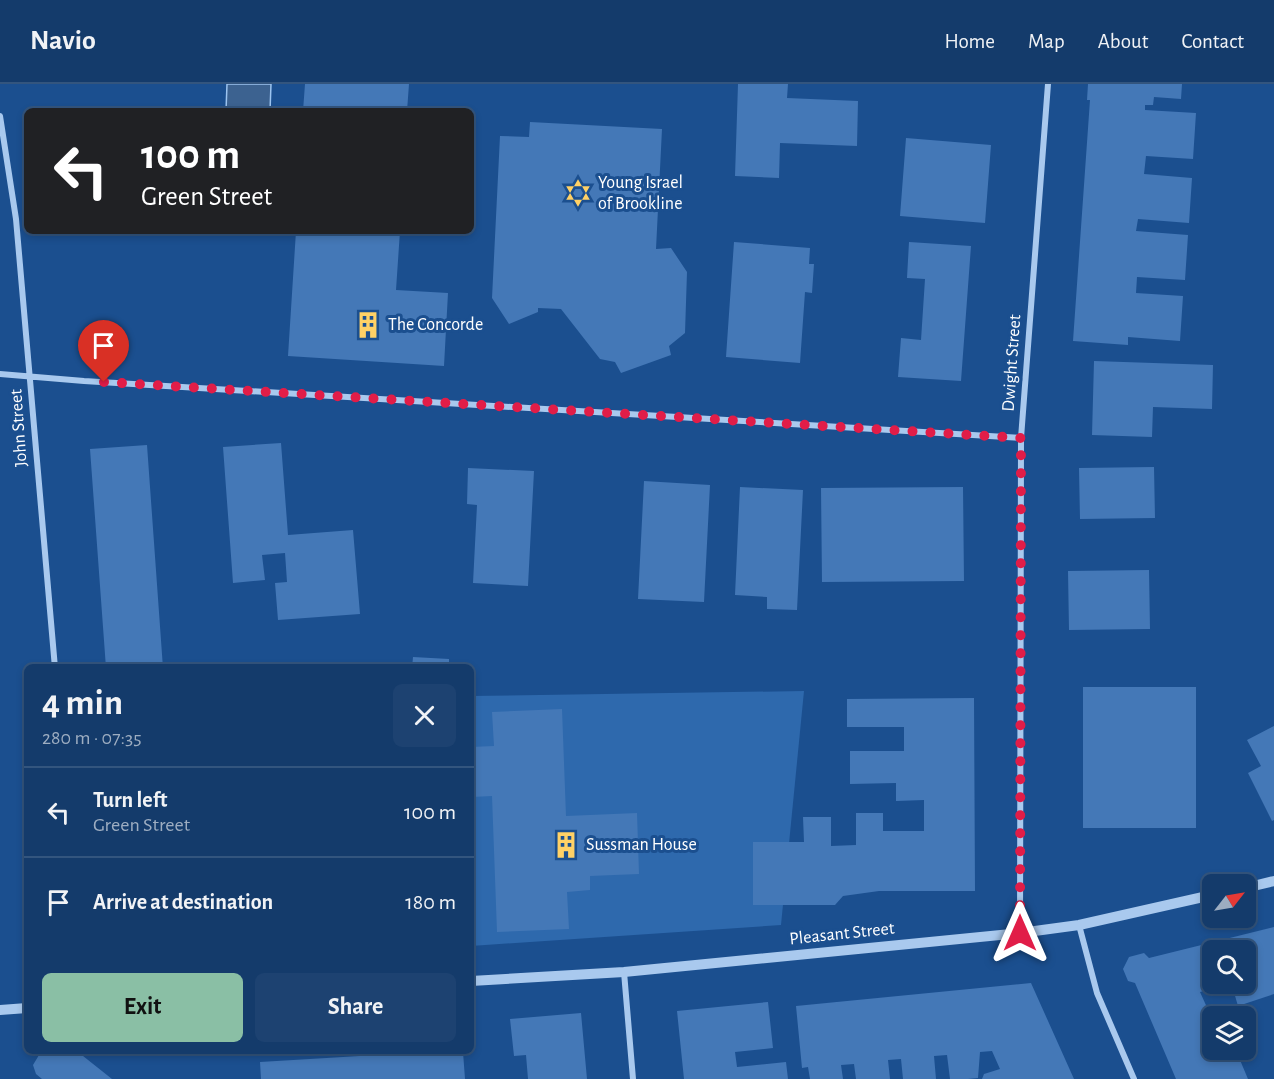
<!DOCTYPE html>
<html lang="en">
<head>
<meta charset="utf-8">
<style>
  :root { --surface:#143b6b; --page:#1d4271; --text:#f1f3f6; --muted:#9dadc1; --line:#33557e; --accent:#8abfa5 }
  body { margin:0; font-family:"Alegreya Sans",sans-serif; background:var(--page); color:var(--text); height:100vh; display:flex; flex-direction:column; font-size:22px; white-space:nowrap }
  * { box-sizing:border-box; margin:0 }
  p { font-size:20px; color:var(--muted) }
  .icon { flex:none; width:33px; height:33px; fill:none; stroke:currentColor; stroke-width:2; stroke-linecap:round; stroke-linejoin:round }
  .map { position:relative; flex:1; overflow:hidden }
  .side { position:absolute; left:24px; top:580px; width:450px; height:390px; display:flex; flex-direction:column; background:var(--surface); border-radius:9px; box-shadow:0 3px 9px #0003,0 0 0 2px var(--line) }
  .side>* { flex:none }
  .top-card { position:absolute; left:24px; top:24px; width:450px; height:126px; border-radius:9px; box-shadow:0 3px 9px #0003,0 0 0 2px var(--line); background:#202124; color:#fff; overflow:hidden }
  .needle { width:39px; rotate:59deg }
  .controls { position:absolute; left:1202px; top:790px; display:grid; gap:12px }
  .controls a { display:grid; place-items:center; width:54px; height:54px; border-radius:9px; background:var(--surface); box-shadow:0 3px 9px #0003,0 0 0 2px var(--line); font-size:30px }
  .pin { position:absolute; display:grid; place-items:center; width:51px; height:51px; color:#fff; margin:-62px -26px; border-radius:50% 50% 50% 0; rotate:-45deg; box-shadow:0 0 6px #0007 }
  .pin .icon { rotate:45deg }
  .me { position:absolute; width:66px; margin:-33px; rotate:0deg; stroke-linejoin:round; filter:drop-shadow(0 0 4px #0008) }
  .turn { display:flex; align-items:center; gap:21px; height:126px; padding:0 18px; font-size:27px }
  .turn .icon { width:78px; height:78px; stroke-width:2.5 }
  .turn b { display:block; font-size:42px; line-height:51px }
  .round { display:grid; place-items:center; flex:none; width:63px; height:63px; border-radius:9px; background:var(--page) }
  .headline { display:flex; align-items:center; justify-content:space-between; height:102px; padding:0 18px }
  h1 { font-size:36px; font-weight:600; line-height:45px }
  .primary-button { display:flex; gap:12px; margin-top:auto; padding:12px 18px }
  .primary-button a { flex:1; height:69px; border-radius:9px; background:var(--accent); color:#111; font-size:24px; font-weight:600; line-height:69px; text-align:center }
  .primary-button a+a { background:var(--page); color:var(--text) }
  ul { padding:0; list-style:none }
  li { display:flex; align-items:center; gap:18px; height:90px; padding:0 18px; border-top:2px solid var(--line) }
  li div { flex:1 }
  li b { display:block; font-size:22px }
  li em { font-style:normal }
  header { display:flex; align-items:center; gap:36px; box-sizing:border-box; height:84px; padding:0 30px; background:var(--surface); border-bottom:2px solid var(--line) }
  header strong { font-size:28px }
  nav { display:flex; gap:33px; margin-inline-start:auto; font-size:21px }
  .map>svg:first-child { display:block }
</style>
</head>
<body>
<header>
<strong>Navio</strong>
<nav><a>Home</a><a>Map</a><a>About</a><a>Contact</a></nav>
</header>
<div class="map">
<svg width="1274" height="995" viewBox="0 0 1274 995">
  <rect width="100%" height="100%" fill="#1b4f8f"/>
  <path fill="#2e69ad" d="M804 607 781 841 471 862V612Z"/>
  <path fill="#3c6290" stroke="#9cc4f0" stroke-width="1.5" d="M227 0H271L270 27H226Z"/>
  <path fill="#4478b7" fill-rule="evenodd" d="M305 0H409L407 27H303Z
    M738 0H788L787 14 858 17 857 62 780 59 779 94 735 92Z
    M1088 0H1182L1181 15 1154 13 1153 21H1145V26L1196 29 1193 75 1146 72 1144 90 1192 94 1189 139 1138 135 1136 147 1188 151 1185 196 1137 193 1136 209 1183 212 1180 257 1128 253V261L1073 257 1090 16H1087Z
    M530 38 662 45 656 165 671 164 687 188 685 249 669 262 671 271 621 289 615 278 600 275 561 225 538 224V228L509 240 492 214 500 52 529 53Z
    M906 54 991 61 985 139 900 132Z
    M296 147H400L396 206 448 209 444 282 288 272Z
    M734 158 810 164 809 180H814L812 209 805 208 800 279 726 273Z
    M909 158 971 162 961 297 898 293 901 254 921 256 925 195 907 194Z
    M1094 277 1213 281 1212 325 1153 323 1152 353 1092 351Z
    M281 359 288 451 353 446 360 530 278 536 275 499 287 498 285 469 262 471 265 496 233 499 223 363Z
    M147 361 163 584H106L90 365Z
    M1154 383 1155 434 1080 435 1079 384Z
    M468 384 534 387 528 502 473 499 477 421 467 420Z
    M644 397 710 401 704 518 638 515Z
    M740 403 803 406 797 526 767 525V513L735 511Z
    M963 403 964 497 822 498 821 404Z
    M1149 486 1150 545 1069 546 1068 487Z
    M413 573 449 575V584H412Z
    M1083 603H1196V744H1083Z
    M974 614 975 807H879L843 812 835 821H753V758H804L803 733H831V762L856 761V729H883V747H924V716L896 717V699L850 700V667H904V643H847V615Z
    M562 625 566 732 637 729 639 790 590 792V806L567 808 569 845 497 848 492 712 472 713 471 663 494 662 492 628Z
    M1274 642V736L1272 737 1248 689 1261 682 1247 656Z
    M1274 843V910L1238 922 1233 905 1226 907 1225 902 1200 908 1210 930 1217 927 1220 933H1212V966H1245V945L1256 968 1240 976 1248 995H1176L1135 899 1128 897 1123 885 1129 873 1144 869 1149 874ZM1212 867H1245V900H1212Z
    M1031 899 1074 995H982L984 990 1000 985 992 967 980 968 978 994 968 995H950L947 971 934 972 936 995H903L901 975 888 976 890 995H856L854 980 841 981 843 995H810L808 983 802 984 796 922Z
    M768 918 773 964 735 968 737 983 786 978 788 995H684L677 927Z
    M581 929 587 995H528L526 971 514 972 510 935Z
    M64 968H78L112 995H42L36 990 33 981 39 971Z
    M426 968H463L465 995H261L260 978Z"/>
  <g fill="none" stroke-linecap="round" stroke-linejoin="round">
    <path stroke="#a9c9ee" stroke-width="6" d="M0 32 16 135 55 584
      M0 290 84 297 1021 354
      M1079 841 1097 909 1134 995
      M1020 849 1021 354 1048 0
      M624 888 633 995"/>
    <path stroke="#a9c9ee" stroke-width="10" d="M1245 804 1274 797
      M471 897 624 888 1020 849 1079 841 1212 811
      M0 926 27 924"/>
  </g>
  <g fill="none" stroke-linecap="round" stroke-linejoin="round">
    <path stroke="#e11d48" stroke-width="10" stroke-dasharray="0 18" d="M104 298 1021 354 1020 849"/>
  </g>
  <defs>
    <symbol id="synagogue-bare" viewBox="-9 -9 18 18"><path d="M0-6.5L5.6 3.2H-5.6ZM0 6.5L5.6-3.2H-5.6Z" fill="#ffd166" stroke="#1b4f8f" stroke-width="2.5" paint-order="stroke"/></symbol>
    <symbol id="building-bare" viewBox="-9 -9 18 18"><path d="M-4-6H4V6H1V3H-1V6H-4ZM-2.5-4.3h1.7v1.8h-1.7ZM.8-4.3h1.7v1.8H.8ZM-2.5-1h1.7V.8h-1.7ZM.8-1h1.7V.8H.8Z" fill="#ffd166" stroke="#1b4f8f" stroke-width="2.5" paint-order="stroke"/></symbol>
  </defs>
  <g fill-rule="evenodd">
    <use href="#synagogue-bare" x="559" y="90" width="38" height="38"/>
    <use href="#building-bare" x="349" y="222" width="38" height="38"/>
    <use href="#building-bare" x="547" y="742" width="38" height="38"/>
  </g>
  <g text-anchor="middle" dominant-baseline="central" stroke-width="6" stroke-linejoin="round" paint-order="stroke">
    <g font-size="18" fill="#fff" stroke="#1b4f8f" text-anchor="start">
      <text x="598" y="99">Young Israel<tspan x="598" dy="21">of Brookline</tspan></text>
      <text x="388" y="241">The Concorde</text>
      <text x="586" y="761">Sussman House</text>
    </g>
    <g font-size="18" fill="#fff" stroke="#1b4f8f">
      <text transform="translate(1012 279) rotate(-86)">Dwight Street</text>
      <text transform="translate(19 344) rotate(-94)">John Street</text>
      <text transform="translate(842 850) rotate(-6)">Pleasant Street</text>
    </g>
  </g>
</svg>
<div class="controls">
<a><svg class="needle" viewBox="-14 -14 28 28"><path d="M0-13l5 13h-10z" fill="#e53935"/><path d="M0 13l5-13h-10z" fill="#9dadc1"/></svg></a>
<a><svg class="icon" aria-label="search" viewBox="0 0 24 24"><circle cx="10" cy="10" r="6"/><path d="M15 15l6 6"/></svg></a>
<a><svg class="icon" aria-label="layers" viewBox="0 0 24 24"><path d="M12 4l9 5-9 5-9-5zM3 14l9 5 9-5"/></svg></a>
</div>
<div class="pin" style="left:104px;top:298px;background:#d93025"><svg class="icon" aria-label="arrive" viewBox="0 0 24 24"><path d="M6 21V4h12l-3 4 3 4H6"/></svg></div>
<svg class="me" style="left:1020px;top:849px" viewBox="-20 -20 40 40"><path d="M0-17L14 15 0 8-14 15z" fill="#e11d48" stroke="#fff" stroke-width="4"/></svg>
<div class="top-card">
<div class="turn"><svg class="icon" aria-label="left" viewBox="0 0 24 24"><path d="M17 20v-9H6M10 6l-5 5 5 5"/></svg><div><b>100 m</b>Green Street</div></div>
</div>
<section class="side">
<div class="headline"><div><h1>4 min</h1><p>280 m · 07:35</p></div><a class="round"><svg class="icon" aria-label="close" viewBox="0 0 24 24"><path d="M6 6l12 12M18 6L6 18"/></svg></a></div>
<ul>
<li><svg class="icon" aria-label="left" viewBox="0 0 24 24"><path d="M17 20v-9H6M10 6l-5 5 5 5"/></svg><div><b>Turn left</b><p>Green Street</p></div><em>100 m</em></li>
<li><svg class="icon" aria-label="arrive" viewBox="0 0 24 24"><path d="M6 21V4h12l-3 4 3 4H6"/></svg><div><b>Arrive at destination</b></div><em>180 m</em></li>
</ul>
<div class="primary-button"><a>Exit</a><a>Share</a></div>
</section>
</div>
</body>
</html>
